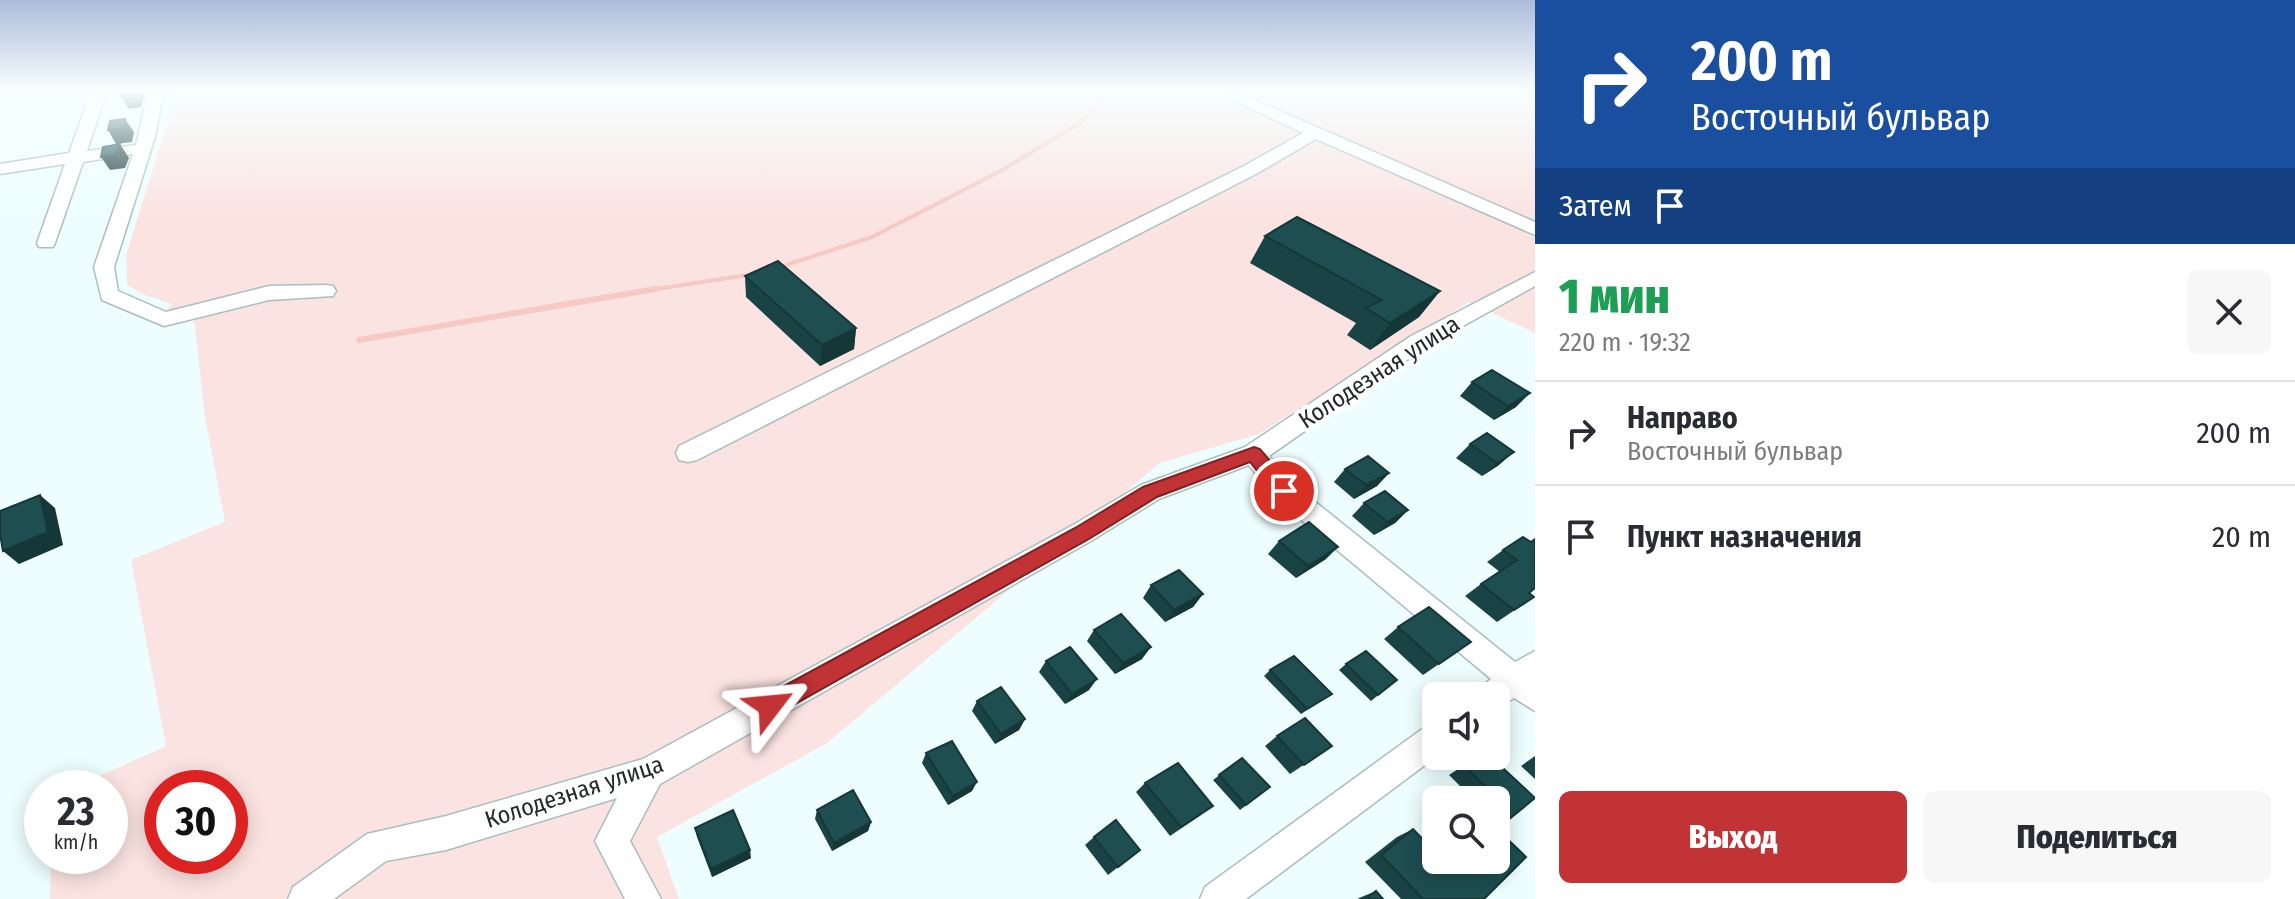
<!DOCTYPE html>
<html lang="ru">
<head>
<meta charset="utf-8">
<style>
  :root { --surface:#fff; --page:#f7f7f7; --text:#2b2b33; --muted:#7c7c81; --line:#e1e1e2; --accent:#c23335 }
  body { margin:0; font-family:"Fira Sans Condensed",sans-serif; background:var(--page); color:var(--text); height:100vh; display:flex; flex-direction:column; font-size:30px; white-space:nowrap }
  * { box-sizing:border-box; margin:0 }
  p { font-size:26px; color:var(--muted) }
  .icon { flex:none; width:44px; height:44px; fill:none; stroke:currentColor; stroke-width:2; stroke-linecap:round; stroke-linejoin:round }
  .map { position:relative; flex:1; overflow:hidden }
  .sheet { display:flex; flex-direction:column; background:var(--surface); width:760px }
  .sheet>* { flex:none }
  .banner { background:#1a4fa0; color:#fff; overflow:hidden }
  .fabs { position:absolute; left:1422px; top:682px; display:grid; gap:16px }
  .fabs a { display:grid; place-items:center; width:88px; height:88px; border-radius:12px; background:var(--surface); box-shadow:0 4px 20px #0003; font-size:40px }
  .speed { position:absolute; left:24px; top:770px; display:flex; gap:16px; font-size:40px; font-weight:700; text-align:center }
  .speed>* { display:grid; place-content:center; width:104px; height:104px; border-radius:50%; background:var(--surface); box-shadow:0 4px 20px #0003; line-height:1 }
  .speed small { font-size:20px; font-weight:400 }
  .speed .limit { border:12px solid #d22; background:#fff; color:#111 }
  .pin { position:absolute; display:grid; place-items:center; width:68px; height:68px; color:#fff; margin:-34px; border:4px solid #fff; border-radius:50%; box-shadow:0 2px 8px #0007 }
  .me { position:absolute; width:88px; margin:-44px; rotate:61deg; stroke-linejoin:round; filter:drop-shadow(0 0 6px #0008) }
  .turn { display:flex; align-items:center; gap:28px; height:168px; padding:0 24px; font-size:36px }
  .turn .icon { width:104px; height:104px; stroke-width:2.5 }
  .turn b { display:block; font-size:56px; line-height:68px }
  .then { display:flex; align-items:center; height:76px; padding:0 24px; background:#0003; gap:16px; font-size:30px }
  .round { display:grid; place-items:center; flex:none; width:84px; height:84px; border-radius:12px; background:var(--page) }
  .headline { display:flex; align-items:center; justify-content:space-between; height:136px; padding:0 24px }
  h1 { font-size:48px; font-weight:800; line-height:60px; color:#1e9e55 }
  .cta { display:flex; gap:16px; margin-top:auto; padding:16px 24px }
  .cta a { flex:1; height:92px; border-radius:12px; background:var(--accent); color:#fff; font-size:32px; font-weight:800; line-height:92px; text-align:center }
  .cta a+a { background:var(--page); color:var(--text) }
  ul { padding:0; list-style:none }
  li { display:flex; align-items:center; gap:24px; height:104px; padding:0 24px; border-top:2px solid var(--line) }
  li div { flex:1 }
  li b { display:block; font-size:30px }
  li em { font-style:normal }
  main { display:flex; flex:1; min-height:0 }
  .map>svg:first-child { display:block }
</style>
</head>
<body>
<main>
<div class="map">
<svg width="1535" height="899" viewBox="0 0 1535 899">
  <rect width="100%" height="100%" fill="#eefeff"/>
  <path fill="#fbe3e1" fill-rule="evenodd" d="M177 91H1502L1535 99V333L1469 302 1259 434 1160 463 827 743 657 837 679 899H50L51 856H110V788H73L166 746 131 560 225 522 205 417 194 318 164 312 172 304 142 294 127 285 126 256ZM162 788H230V856H162Z"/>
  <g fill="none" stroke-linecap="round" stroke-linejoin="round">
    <path stroke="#f6c9c4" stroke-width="4" d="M1517 91 1535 98
      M777 268 872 237 997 173 1080 123 1112 91
      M643 291 754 274"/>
    <path stroke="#f6c9c4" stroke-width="6" d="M359 340 655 289"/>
    <defs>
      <path id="minor" d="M91 91H107L87 151 136 145 148 91H164L155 137 114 267 118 291 166 312 269 286 326 285 333 286 336 291 333 296 269 300 164 326 102 300 94 267 133 154 83 162 55 243 53 247H39L37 243 65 164 0 174V164L69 153Z
        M1214 91H1234L1535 222V235L1316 139 1256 174 697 460 688 462 679 460 676 453 679 446 1244 166 1303 133Z
        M1535 272V286L1427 346 1269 456 1293 484 1515 662 1535 651V711L1514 698 1496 709V696H1478L1482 686 1491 679 1275 498 1249 465 1159 499 1091 541 660 784 630 841 661 899H625L595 841 617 798 446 850 386 861 334 899H288L293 887 367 834 446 816 643 759 1073 525 1141 485 1245 447 1411 336Z
        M1436 723 1437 756 1246 899H1200L1205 887 1425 727Z"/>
    </defs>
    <use href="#minor" stroke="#aabebe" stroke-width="3"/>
    <use href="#minor" fill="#fff" fill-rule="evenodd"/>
  </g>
  <path fill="#1a4345" d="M1265 236 1440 291 1419 317 1370 350 1347 335 1356 323 1250 263Z
    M745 276 856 328 854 349 820 366 746 297Z
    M1472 382 1516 407 1494 420 1460 396Z
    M1487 433 1499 465 1482 476 1456 458 1470 444Z
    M1345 469 1389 473 1377 486 1354 499 1334 482Z
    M1364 503 1408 510 1395 523 1374 535 1352 516Z
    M1523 537 1529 593 1534 597 1497 622 1465 596 1481 584 1500 572 1487 562 1503 550Z
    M1279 541 1326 559 1296 578 1268 554Z
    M1151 585 1203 594 1193 607 1165 622 1143 598Z
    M1398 627 1471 642 1423 675 1384 639Z
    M1094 630 1142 659 1115 674 1087 641Z
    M1046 661 1089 690 1065 704 1039 672Z
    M1346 664 1397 680 1371 701 1339 670Z
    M1270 670 1332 694 1301 714 1264 676Z
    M977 701 1025 719 1019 730 995 744 972 711Z
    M1277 736 1332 746 1290 774 1265 746Z
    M926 753 972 791 948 805 922 763Z
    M1478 756H1490L1535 798 1497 829 1526 857 1484 899H1401L1365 862 1397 837 1413 829 1436 853V860H1496V800H1474L1449 775Z
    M1535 756V779L1521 766Z
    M1242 758 1270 787 1240 810 1213 780Z
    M1145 783 1201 815 1170 836 1136 792Z
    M817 810 871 822 868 831 832 851 815 819Z
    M695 828 751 858 712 877 697 837Z
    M1094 837 1140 850 1108 875 1085 845Z
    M1376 891 1383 899H1358L1359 898Z"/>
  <path fill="#153738" d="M134 91H146L141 107 129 109 121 96Z
    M125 119 134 132 132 142 116 144 108 130Z
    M120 144 129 158 125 168 110 170 101 157Z
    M1440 291 1419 317 1370 350 1390 323Z
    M856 328 854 349 820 366 822 345Z
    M1530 393 1516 407 1494 420 1508 406Z
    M1514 452 1499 465 1482 476 1497 463Z
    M1389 473 1377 486 1354 499 1366 485Z
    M40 495 55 508 63 545 19 564 3 551Z
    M1408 510 1395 523 1374 535 1387 522Z
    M1338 547 1326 559 1296 578 1308 566Z
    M1203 594 1193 607 1165 622 1174 610Z
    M1151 647 1142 659 1115 674 1123 663Z
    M1097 679 1089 690 1065 704 1072 694Z
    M1025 719 1019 730 995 744 1001 734Z
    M977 782 972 791 948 805 953 796Z
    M871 822 868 831 832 851 834 843Z
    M750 850 751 858 712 877 711 869Z"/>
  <path fill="#1e4e50" stroke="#153738" stroke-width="2" d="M122 91H134L133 94 121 96Z
    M125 119 123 128 108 130 110 121Z
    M120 144 116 154 101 157 103 147Z
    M1297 217 1440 291 1390 323 1366 308 1382 300 1265 236Z
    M778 261 856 328 822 345 745 276Z
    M1492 370 1530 393 1508 406 1472 382Z
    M1487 433 1514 452 1497 463 1470 444Z
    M1368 456 1389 473 1366 485 1345 469Z
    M1385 491 1408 510 1387 522 1364 503Z
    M40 495 48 532 3 551 0 534V511Z
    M1309 522 1338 547 1308 566 1279 541Z
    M1523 537 1531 542 1535 539V588L1529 593 1534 597 1514 610 1481 584 1517 560 1503 550Z
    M1179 570 1203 594 1174 610 1151 585Z
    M1429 607 1471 642 1439 664 1398 627Z
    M1121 614 1151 647 1123 663 1094 630Z
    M1070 647 1097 679 1072 694 1046 661Z
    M1366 651 1397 680 1378 695 1346 664Z
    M1294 656 1332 694 1307 709 1270 670Z
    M1001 687 1025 719 1001 734 977 701Z
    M1305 718 1332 746 1304 765 1277 736Z
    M952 741 977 782 953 796 926 753Z
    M1480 756H1490L1535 798 1497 829 1526 857 1484 899H1423L1381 855 1413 829 1436 853V860H1496V805L1500 800 1465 767Z
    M1242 758 1270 787 1246 805 1219 775Z
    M1178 763 1213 806 1181 827 1145 783Z
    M853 790 871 822 834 843 817 810Z
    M733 810 750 850 711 869 695 828Z
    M1116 820 1140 850 1118 867 1094 837Z
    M1376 891 1383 899H1366Z"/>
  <linearGradient id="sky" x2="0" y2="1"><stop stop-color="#adbcda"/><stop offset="0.42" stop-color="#f7ffff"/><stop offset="1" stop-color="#f7ffff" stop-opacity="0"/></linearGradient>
  <rect width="1535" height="217" fill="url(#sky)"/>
  <path fill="#c23335" stroke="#7e2122" stroke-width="2" d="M1254 447 1260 449 1291 485 1294 491 1291 496H1277L1250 462 1157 497 1089 539 779 713 770 717 762 713 759 706 762 698 1075 528 1143 487Z"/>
  <g text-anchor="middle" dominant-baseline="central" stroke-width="8" stroke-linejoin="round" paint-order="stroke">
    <g font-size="24" fill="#222a2a" stroke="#fff">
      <text transform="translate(1379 372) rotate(-33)">Колодезная улица</text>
      <text transform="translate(574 792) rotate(-18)">Колодезная улица</text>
    </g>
  </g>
</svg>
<div class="fabs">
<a><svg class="icon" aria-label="sound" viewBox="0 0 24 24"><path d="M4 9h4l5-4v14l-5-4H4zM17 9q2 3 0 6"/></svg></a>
<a><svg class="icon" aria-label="search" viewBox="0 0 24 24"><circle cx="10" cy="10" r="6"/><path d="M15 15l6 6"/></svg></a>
</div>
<div class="speed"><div>23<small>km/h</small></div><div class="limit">30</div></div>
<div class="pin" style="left:1284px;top:491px;background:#d93025"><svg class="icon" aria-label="arrive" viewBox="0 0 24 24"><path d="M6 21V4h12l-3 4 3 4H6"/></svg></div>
<svg class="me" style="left:770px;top:706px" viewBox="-20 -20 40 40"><path d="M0-17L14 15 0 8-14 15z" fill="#c23335" stroke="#fff" stroke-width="4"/></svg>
</div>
<section class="sheet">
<div class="banner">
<div class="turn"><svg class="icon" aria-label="right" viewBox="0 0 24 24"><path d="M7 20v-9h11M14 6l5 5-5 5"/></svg><div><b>200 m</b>Восточный бульвар</div></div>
<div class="then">Затем<svg class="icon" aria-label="arrive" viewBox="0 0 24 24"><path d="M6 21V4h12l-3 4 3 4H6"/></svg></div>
</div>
<div class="headline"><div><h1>1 мин</h1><p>220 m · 19:32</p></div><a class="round"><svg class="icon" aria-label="close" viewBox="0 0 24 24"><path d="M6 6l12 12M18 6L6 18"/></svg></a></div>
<ul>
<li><svg class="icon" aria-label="right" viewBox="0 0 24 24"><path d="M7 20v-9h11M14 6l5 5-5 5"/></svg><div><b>Направо</b><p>Восточный бульвар</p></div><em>200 m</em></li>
<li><svg class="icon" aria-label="arrive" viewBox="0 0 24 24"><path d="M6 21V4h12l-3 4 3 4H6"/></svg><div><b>Пункт назначения</b></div><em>20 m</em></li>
</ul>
<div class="cta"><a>Выход</a><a>Поделиться</a></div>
</section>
</main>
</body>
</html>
